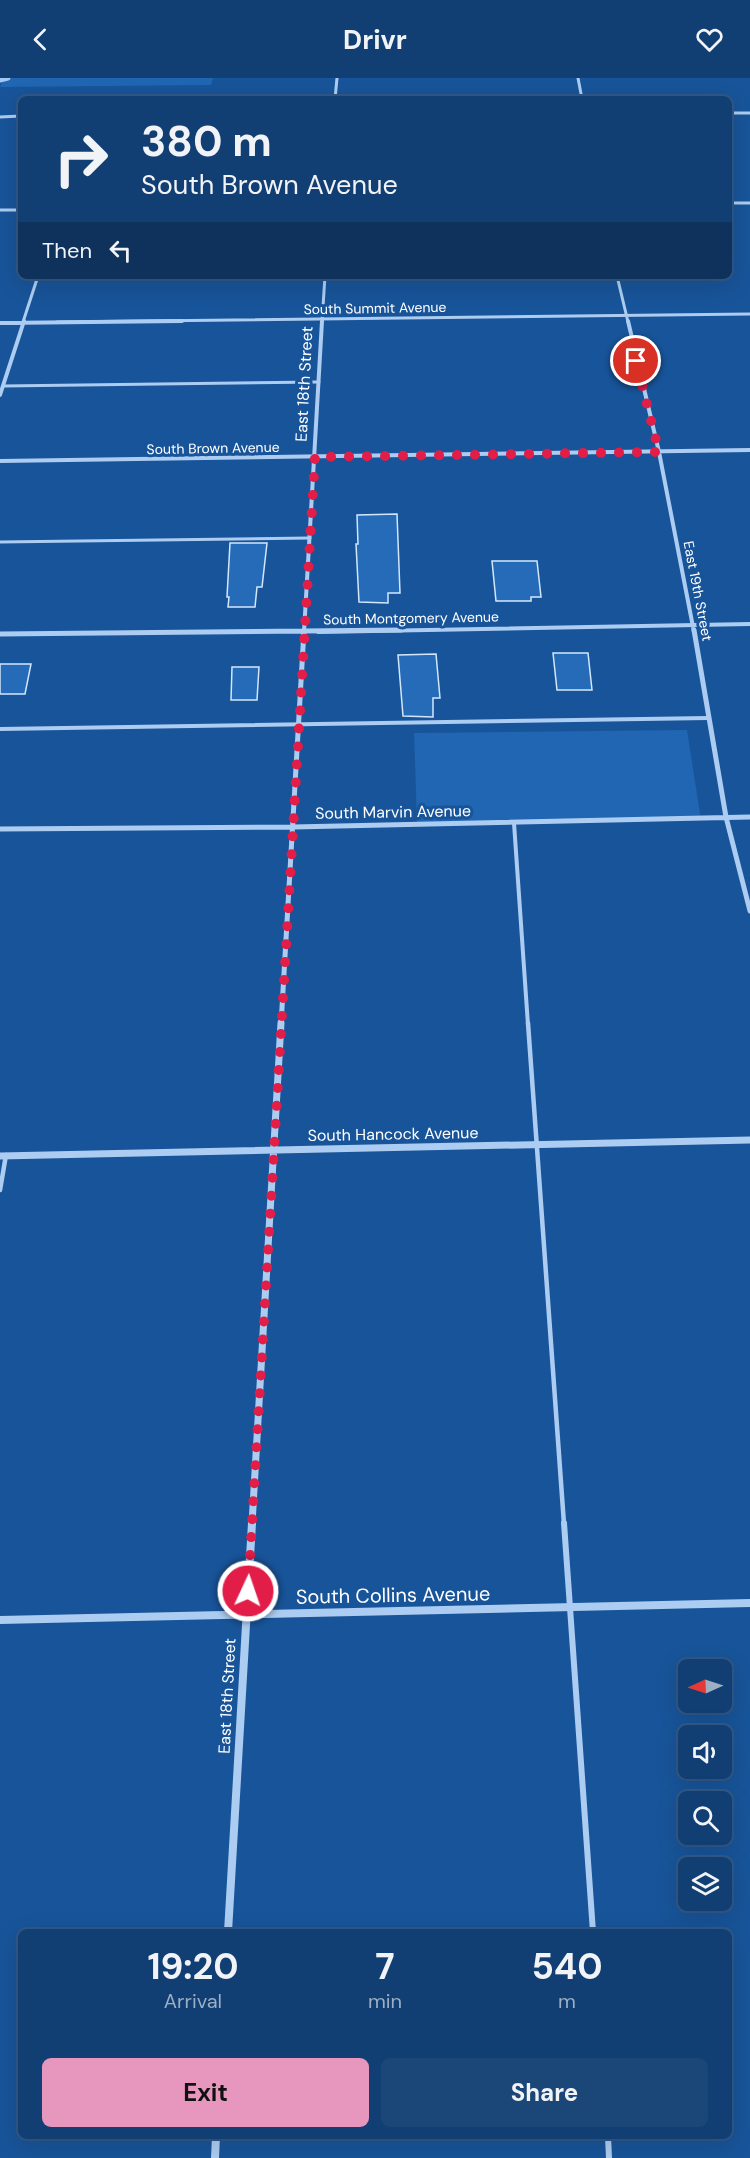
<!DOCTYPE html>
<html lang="en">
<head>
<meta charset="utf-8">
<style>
  :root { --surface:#123f73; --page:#1b4678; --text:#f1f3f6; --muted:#9cafc4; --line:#315885; --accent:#e797bd }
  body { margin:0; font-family:"DM Sans",sans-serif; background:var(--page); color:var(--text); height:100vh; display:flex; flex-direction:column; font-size:22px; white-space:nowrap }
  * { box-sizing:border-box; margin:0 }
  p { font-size:20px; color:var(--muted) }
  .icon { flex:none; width:33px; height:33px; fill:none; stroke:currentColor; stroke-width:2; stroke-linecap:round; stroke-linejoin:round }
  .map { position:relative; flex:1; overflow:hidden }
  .panel { position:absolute; left:18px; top:1851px; width:714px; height:210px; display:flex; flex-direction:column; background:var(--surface); border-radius:9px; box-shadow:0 6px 24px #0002,0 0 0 2px var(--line) }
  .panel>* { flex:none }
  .banner { position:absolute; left:18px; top:18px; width:714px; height:183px; border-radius:9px; box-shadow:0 6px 24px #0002,0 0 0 2px var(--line); background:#123f73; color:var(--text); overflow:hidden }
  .needle { width:39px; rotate:267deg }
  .tools { position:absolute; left:678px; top:1581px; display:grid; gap:12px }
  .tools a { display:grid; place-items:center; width:54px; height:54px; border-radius:9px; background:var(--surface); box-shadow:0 6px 24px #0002,0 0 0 2px var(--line); font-size:30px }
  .pin { position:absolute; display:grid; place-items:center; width:51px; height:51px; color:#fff; margin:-26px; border:3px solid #fff; border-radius:50%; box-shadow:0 2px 6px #0007 }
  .me { position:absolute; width:66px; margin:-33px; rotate:3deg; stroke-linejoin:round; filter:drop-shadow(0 0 4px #0008) }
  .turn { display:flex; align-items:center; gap:21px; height:126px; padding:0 24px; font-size:27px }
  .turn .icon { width:78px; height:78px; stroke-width:2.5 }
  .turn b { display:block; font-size:42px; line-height:51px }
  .then { display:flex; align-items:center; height:57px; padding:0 24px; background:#0003; gap:12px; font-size:22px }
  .eta { display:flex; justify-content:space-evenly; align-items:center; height:102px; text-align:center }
  .eta b { font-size:36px; font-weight:700; line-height:42px }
  .button { display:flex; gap:12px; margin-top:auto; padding:12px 24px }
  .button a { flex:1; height:69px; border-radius:9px; background:var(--accent); color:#111; font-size:24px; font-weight:700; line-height:69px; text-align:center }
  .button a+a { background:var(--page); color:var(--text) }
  header { display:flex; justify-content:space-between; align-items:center; height:78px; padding:0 24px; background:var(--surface); font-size:27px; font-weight:700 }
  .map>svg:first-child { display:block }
</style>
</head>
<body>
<header><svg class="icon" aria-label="back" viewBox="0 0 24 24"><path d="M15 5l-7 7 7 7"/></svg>Drivr<svg class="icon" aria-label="heart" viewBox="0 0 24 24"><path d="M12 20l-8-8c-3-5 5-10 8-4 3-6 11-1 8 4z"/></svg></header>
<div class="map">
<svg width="750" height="2080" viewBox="0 0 750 2080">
  <rect width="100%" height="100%" fill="#185499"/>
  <path fill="#2066b2" d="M4 0H213L211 7 0 9Z
    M687 652 701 742 417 744 414 655Z"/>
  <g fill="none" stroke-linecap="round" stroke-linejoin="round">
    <path stroke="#9fc9f4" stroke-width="5" d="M0 2 8 0"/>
  </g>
  <path fill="#266bb7" stroke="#d3e7fc" stroke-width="1.5" d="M397 436 400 515H388V525L359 524 356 466H358L357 437Z
    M230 465H267L262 509H257L255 529H228L229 519H227Z
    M492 483H537L541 519H531V523H496Z
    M553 575H588L592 612H557Z
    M436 576 440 620H433V639L403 638 398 577Z
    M0 586H31L25 616H0Z
    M232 589H259L257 622H231Z"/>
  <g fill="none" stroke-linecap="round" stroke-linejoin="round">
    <path stroke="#accdf1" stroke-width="3" d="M3 308 319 304
      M0 464 310 460"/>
    <path stroke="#accdf1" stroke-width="4" d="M0 651 709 640
      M514 745 528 947"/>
    <path stroke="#accdf1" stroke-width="4.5" d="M528 945 564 1446
      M0 1112 6 1077"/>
    <path stroke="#accdf1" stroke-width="6" d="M564 1445 593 1854
      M608 2058 609 2080"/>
    <path stroke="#accdf1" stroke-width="3" d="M578 0 582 21
      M335 21 337 0
      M729 35H750
      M0 39 21 38
      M729 125H750
      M0 132H21
      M617 198 628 244
      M23 244 38 198
      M57 244 750 236
      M322 244 325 198"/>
    <path stroke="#accdf1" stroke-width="4" d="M628 243 659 374 694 554
      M0 245 182 243
      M0 317 24 243
      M0 383 750 372
      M304 554 322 243
      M318 554 750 546"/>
    <path stroke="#accdf1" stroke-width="5" d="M694 552 726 739 750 833
      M0 556 402 552
      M0 751 293 749 750 739
      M281 947 304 552"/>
    <path stroke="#accdf1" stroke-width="7" d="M0 1078 750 1062
      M252 1446 281 945"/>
    <path stroke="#accdf1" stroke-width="8" d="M0 1542 750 1525
      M228 1854 252 1445
      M215 2080 216 2058"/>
  </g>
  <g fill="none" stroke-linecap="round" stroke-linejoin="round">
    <path stroke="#e11d48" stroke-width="10" stroke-dasharray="0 18" d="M248 1513 315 379 659 374 636 283"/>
  </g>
  <g text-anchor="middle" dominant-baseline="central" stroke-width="6" stroke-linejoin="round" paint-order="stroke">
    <g font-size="14" fill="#fff" stroke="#185499">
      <text transform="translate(375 230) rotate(-1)">South Summit Avenue</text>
      <text transform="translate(213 370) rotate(-1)">South Brown Avenue</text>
      <text transform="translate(698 513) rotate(79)">East 19th Street</text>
      <text transform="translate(411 540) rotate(-1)">South Montgomery Avenue</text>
    </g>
    <g font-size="16" fill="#fff" stroke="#185499">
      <text transform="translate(304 306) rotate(-87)">East 18th Street</text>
      <text transform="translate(393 734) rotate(-1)">South Marvin Avenue</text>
      <text transform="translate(393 1056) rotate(-1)">South Hancock Avenue</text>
      <text transform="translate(227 1618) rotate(-87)">East 18th Street</text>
    </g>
    <g font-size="20" fill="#fff" stroke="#185499">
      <text transform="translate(393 1517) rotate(-1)">South Collins Avenue</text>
    </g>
  </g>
</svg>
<div class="tools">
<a><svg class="needle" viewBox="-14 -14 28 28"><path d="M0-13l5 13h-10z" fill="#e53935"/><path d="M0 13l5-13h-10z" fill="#9cafc4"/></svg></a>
<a><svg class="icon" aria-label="sound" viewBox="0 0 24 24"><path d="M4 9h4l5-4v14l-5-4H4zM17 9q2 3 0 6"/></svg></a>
<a><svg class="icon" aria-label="search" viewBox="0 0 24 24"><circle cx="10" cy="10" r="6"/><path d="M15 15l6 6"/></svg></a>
<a><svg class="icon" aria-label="layers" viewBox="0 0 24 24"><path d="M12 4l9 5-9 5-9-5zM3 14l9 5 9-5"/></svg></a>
</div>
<div class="pin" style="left:636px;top:283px;background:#d93025"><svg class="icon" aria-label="arrive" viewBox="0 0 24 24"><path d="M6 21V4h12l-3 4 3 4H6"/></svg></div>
<svg class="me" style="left:248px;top:1513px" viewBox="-20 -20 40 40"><circle r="17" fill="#e11d48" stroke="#fff" stroke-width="3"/><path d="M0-11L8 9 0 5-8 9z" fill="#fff"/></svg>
<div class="banner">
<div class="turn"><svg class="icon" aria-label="right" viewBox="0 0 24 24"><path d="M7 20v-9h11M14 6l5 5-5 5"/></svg><div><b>380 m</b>South Brown Avenue</div></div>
<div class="then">Then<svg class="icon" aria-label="left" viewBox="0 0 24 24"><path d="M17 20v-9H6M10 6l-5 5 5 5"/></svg></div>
</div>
<section class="panel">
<div class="eta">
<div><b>19:20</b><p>Arrival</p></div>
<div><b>7</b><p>min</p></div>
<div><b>540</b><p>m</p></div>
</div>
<div class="button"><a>Exit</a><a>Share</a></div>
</section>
</div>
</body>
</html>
